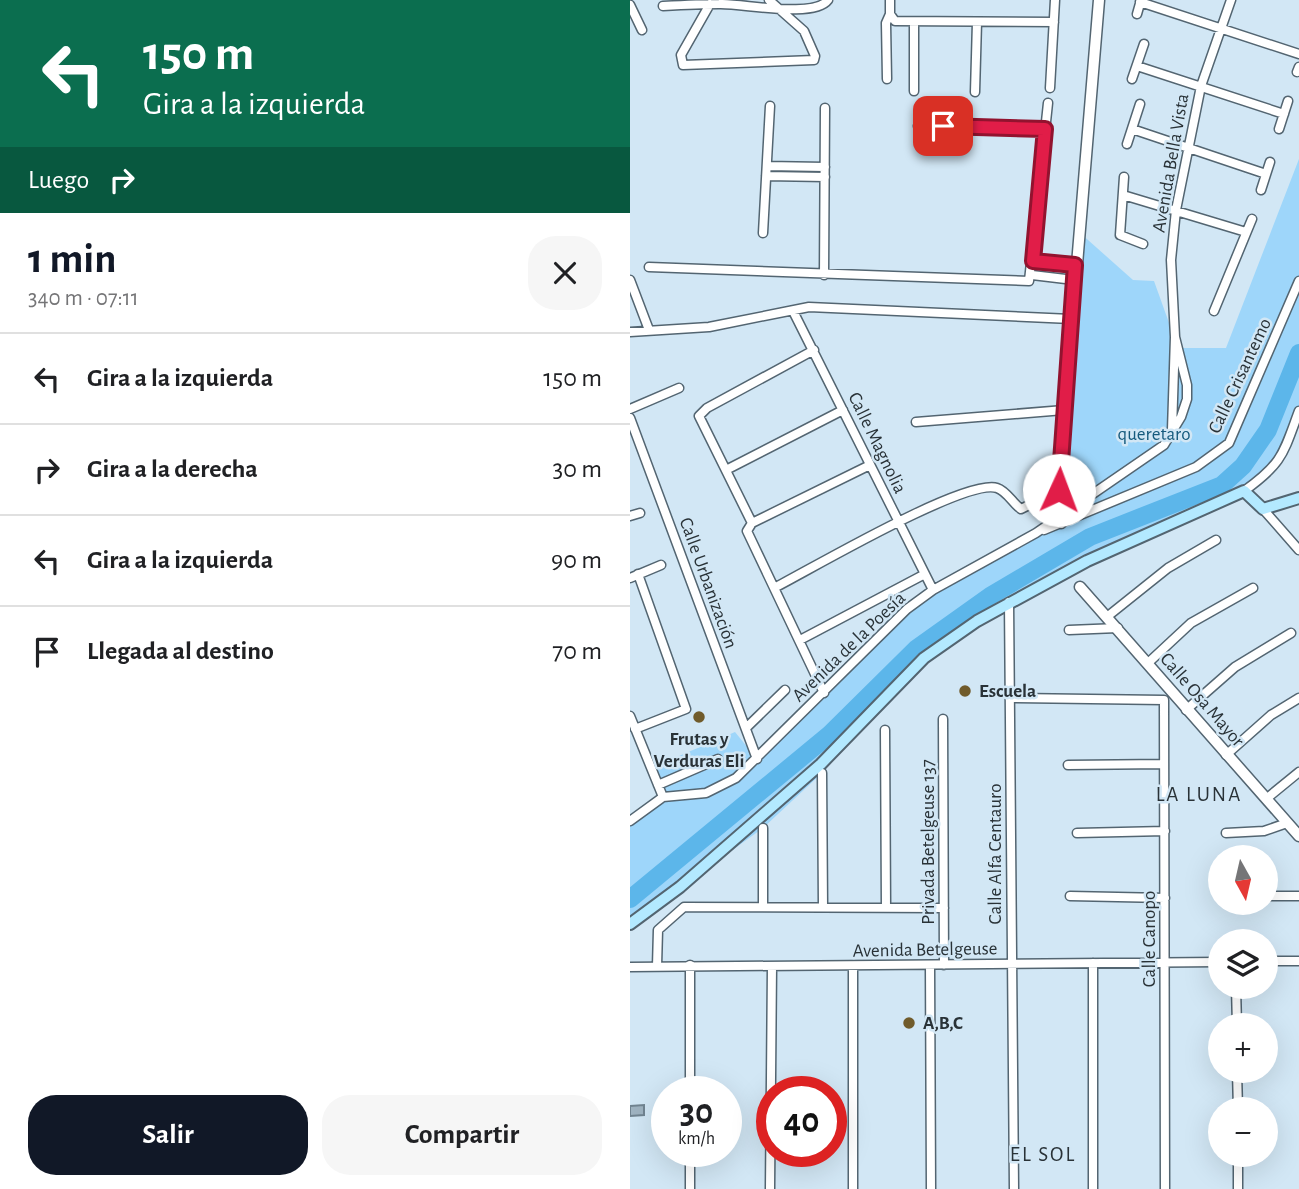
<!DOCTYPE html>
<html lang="es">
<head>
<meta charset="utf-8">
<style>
  :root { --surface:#fff; --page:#f6f6f6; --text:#202124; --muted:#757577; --line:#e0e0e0; --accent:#111827 }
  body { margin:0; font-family:"Alegreya Sans",sans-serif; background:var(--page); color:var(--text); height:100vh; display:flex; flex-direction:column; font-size:26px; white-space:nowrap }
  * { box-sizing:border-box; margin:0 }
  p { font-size:23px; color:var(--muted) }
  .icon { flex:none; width:38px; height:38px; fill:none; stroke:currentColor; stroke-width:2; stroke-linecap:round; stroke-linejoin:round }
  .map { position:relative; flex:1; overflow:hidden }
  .details { display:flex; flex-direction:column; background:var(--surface); width:630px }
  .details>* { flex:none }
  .top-card { background:#0b6e4f; color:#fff; overflow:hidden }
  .needle { width:46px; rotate:172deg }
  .fabs { position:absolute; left:578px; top:845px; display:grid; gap:14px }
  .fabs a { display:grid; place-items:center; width:70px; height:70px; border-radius:50%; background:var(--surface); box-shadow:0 7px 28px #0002; font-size:35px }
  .speed { position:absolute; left:21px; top:1076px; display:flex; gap:14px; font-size:35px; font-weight:700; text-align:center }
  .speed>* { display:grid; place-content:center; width:91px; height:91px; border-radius:50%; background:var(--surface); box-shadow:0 7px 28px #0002; line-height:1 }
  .speed small { font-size:18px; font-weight:400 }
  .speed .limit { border:10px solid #d22; background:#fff; color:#111 }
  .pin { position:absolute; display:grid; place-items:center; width:60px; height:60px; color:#fff; margin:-30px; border-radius:14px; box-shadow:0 4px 10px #0006 }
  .me { position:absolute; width:77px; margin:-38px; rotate:2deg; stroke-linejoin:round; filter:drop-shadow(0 0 5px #0008) }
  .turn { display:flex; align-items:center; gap:24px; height:147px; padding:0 28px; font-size:32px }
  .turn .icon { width:91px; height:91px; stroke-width:2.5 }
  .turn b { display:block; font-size:49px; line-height:60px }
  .then { display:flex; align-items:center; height:66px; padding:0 28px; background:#0003; gap:14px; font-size:26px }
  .round { display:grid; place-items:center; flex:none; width:74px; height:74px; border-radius:28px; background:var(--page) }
  .head { display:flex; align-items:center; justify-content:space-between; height:119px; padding:0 28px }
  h1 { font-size:42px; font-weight:700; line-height:52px; color:var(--accent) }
  .cta { display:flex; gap:14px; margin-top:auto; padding:14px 28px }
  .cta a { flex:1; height:80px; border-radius:28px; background:var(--accent); color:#fff; font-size:28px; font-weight:700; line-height:80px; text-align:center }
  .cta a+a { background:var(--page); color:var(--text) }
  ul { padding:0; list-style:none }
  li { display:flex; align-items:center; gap:21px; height:91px; padding:0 28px; border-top:2px solid var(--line) }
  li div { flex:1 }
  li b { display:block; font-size:26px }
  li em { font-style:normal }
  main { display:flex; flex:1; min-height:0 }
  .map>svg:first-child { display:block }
</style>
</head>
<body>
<main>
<section class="details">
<div class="top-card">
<div class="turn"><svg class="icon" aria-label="left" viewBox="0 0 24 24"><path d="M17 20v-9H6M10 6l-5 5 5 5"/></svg><div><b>150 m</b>Gira a la izquierda</div></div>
<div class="then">Luego<svg class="icon" aria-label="right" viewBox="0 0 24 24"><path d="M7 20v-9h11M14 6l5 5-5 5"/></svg></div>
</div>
<div class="head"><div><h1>1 min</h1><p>340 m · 07:11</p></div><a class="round"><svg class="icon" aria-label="close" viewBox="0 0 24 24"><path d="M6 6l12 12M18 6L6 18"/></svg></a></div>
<ul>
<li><svg class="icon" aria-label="left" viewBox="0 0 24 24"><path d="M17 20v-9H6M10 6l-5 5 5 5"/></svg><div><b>Gira a la izquierda</b></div><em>150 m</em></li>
<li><svg class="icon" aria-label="right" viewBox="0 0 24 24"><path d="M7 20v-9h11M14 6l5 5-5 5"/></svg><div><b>Gira a la derecha</b></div><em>30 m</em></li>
<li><svg class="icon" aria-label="left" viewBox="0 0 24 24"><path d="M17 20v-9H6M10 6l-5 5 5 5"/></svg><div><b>Gira a la izquierda</b></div><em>90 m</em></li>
<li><svg class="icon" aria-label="arrive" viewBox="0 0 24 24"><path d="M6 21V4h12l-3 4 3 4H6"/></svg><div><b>Llegada al destino</b></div><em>70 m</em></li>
</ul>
<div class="cta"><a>Salir</a><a>Compartir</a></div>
</section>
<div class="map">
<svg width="669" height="1189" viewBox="0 0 669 1189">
  <rect width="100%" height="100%" fill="#d2e7f5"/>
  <path fill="#9ed6fa" d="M669 159V411L652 456 607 494 457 561 294 658 236 715 192 773 133 828 0 924V819L33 797 21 768 105 732 127 759 223 661 303 590 431 514 449 232 503 280 524 281 548 348H596Z"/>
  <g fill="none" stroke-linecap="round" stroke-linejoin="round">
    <path stroke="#5cb6ea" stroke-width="18" d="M0 899 200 734 287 648 360 596 460 537 592 485 613 466 638 430 669 353"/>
  </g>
  <path fill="#9fb3c1" stroke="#718491" stroke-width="2" d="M14 1105V1115L0 1116V1106Z"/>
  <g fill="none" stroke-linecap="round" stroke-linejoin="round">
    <defs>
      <path id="minor" d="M260 0V14L265 21 424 22
        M510 2 669 54
        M80 4 51 55 53 65 184 60 185 56 174 31 139 0
        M0 5 12 30
        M33 6C52 5 71 4 89 4 112 3 184 19 198 0
        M507 14 511 0
        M284 22V91
        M507 66 654 114
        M667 72 669 67
        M257 79 256 23 260 14
        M502 79 514 44
        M420 88 425 0
        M345 92 347 22
        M288 126 415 129
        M502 129 636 174
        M649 129 658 101
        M497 144 510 104
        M137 166 195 167
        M136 176 195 177
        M494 177 490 235 513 244
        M631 190 640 162
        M493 195 616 232
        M133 233 140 106
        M403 261 445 265
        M19 267 399 281 418 103
        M194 275 195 108
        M402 275 444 280
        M0 280 19 330
        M163 311 303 590
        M584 311 622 219
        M0 332 79 327 179 307 441 319
        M0 409 49 388
        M0 418 127 759
        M286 422 434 410
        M542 430 545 337 541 260 546 210 571 86 601 0
        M96 470 213 410
        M614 491C653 463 653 454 669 411
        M633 509 669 550
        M0 516 10 513
        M122 523 69 416 77 408 184 350
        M414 530 566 467 599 443 669 281
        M0 578 31 565
        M146 587C181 569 336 478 367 488 377 491 383 504 391 509L429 490
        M379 602 384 1189
        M478 616 538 568 586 540
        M439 630 488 628
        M170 640 295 574
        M518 663 561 623 623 588
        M194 693 117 531 122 523 240 465
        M380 698 534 700
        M534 700 535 1189
        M556 710 605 667 661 633
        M0 716 33 797
        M313 719 314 965
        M116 728 155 690
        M5 729 56 709 8 574
        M255 730 256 908
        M596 755 641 715 669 698
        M438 765 534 764
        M192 773 193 907
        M28 785 88 759
        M33 797 76 793 106 778 277 609 303 590 406 533 534 445 551 417 557 399V385L545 337
        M636 799 669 772
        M0 821 33 797
        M447 833 535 831
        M596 833 634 831 657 823
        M440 896 535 898
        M635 896H669
        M133 907V828
        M635 961H669
        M60 965V1092
        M300 965 301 1189
        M27 966 28 930 54 907 314 908
        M0 967 590 962
        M606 987 607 1026
        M607 1071 608 1110
        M60 1152V1189
        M608 1155V1189
        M140 1189 142 966
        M223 1189V967
        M463 1189V963"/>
      <path id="tertiary" d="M431 523 430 469 469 0
        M450 587 669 836"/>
      <path id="secondary" d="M0 924 50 887 191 764 294 658 347 621 457 561 614 491 633 509 669 498"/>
    </defs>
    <use href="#minor" stroke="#536571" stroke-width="11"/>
    <use href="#tertiary" stroke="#536571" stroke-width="13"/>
    <use href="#secondary" stroke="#536571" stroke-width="14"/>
    <use href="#minor" stroke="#fff" stroke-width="8"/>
    <use href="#tertiary" stroke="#fff" stroke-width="10"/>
    <use href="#secondary" stroke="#b3e9ff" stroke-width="10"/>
  </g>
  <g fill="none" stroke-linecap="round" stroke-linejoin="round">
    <defs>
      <path id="route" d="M313 126 415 129 403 261 445 265 429 490"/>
    </defs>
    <use href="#route" stroke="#92132f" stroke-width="18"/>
    <use href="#route" stroke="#e11d48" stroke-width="12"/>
  </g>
  <g fill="#705b2b" stroke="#d2e7f5" stroke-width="2.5">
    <circle cx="335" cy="691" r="7"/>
    <circle cx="69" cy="717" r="7"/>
    <circle cx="279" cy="1023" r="7"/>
  </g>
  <g text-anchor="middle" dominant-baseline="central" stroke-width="5" stroke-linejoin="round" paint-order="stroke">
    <g font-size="19" fill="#293237" stroke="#d2e7f5">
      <text transform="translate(541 163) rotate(-80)">Avenida Bella Vista</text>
      <text transform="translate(610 376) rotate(-65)">Calle Crisantemo</text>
      <text transform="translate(247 443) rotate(64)">Calle Magnolia</text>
      <text transform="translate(78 583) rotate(70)">Calle Urbanización</text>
      <text transform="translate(219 647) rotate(-44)">Avenida de la Poesía</text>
      <text transform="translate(572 700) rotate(49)">Calle Osa Mayor</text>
      <text transform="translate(298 842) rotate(-90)">Privada Betelgeuse 137</text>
      <text transform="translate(365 854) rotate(-90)">Calle Alfa Centauro</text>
      <text transform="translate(519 939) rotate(-90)">Calle Canopo</text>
      <text transform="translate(295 950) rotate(-1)">Avenida Betelgeuse</text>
    </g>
    <g font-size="19" fill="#155a7d" stroke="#d2e7f5">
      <text x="524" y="434">queretaro</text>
    </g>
    <g font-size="19" font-weight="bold" fill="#293237" stroke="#d2e7f5" text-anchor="start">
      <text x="349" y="691">Escuela</text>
      <text x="69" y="739" text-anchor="middle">Frutas y<tspan x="69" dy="22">Verduras Eli</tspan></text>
      <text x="293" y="1023">A,B,C</text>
    </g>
    <g font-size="21" letter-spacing="2" fill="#293237" stroke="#d2e7f5">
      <text x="569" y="794">LA LUNA</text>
      <text x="413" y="1154">EL SOL</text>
    </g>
  </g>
</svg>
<div class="fabs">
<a><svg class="needle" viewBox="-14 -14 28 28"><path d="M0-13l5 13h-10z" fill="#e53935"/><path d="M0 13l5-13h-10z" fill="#757577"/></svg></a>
<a><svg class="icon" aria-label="layers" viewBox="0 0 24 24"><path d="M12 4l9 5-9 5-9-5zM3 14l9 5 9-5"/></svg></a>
<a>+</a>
<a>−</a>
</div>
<div class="speed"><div>30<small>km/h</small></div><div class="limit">40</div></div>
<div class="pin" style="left:313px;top:126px;background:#d93025"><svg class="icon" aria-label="arrive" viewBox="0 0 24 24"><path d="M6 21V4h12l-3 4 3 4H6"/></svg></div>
<svg class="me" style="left:429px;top:490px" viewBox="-20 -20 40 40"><circle r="19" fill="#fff"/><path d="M0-13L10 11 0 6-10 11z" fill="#e11d48"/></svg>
</div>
</main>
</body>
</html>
